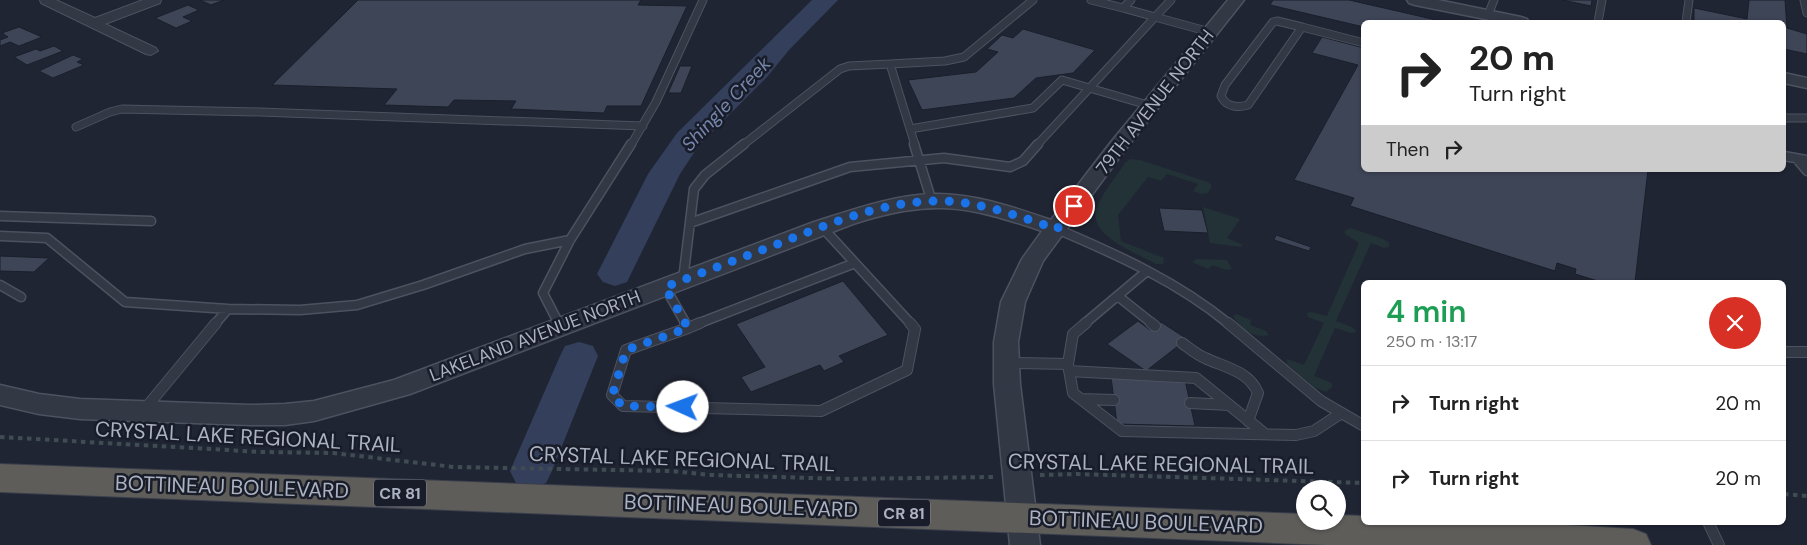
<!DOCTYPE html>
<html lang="en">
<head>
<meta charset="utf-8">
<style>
  :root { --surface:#fff; --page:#f2f2f2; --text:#222; --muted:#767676; --line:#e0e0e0 }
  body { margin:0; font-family:"DM Sans",sans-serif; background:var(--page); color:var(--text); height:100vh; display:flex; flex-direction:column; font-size:19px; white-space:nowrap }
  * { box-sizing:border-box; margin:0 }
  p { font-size:16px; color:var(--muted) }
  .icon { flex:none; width:28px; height:28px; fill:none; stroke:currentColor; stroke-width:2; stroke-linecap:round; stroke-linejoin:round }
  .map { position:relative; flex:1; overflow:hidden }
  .drawer { position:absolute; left:1361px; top:280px; width:425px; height:245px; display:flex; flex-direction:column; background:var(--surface); border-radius:8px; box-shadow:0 1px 4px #0004 }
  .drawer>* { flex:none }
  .banner { position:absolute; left:1361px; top:20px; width:425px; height:152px; border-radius:8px; box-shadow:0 1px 4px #0004; background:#fff; color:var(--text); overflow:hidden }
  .buttons { position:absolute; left:1296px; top:480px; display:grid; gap:10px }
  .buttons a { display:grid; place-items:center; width:50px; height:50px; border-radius:50%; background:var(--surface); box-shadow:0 1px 4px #0004; font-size:25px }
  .pin { position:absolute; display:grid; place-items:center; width:42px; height:42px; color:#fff; margin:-21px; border:2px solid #fff; border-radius:50%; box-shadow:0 1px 5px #0007 }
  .me { position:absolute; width:55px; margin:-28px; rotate:272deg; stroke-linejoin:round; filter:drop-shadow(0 0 4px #0008) }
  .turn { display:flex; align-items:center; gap:18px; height:105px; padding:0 25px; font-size:22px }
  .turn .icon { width:65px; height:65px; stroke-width:2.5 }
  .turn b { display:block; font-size:35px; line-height:42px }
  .then { display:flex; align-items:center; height:48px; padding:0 25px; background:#0003; gap:10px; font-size:19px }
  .round { display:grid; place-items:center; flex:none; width:52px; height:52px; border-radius:26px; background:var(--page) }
  .overview { display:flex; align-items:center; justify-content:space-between; height:85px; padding:0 25px }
  h1 { font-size:30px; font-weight:600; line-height:38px; color:#1e9e55 }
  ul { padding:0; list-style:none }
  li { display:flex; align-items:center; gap:15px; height:75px; padding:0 25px; border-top:1px solid var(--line) }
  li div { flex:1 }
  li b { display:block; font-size:19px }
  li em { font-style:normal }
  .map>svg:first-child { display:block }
</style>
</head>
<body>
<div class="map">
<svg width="1807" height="545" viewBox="0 0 1807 545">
  <rect width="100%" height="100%" fill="#202534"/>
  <path fill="#223236" d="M1130 159 1140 160 1208 182 1212 186 1208 193 1202 194 1193 191 1198 184 1167 174 1161 181 1148 177 1118 215 1121 241 1164 258 1163 264H1156C1138 254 1089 236 1096 210 1101 194 1116 177 1125 163Z
    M1203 207 1240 219 1227 238 1243 245 1241 247 1210 243Z
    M1350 228 1383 239 1389 243V247L1384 248 1371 243 1336 321 1352 327 1357 332 1351 333 1335 328 1314 376 1332 383V387L1326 392 1314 387 1287 364V359L1304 365 1324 323 1308 317 1307 313 1311 312 1327 316 1359 243 1345 234V231Z
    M1197 259 1227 260 1232 269 1226 270 1213 265 1208 269 1192 262Z
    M1236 314 1251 320 1250 325 1266 331 1269 335C1255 339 1239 329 1233 316Z"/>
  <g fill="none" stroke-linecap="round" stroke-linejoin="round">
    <path fill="#343f5b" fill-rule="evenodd" d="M812 0H838L789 50 767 77 699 145 680 174 627 282 615 286 603 282 597 274 648 174 677 133Z
      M579 342 593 346 598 356 552 471 546 483 531 489 516 483 510 471 560 356 565 346Z"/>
  </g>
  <path fill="#3e4557" stroke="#1a1f2b" d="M200 0H224L211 5Z
    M358 0H641L638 5 687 6 641 106H607L604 113 511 109 516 101 454 100 448 107 384 105 397 89 272 85Z
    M1273 0H1349L1445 22H1364V27L1270 5Z
    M1562 0H1592L1591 6Z
    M1749 0H1785L1787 28 1807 34V54L1784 49V22H1694V8L1747 19Z
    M188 5 199 10 183 17 192 21 176 28 155 18Z
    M19 27 42 37 19 46 10 42 0 46V40L8 37 2 33Z
    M1023 29 1095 50 1073 73 1036 78 1014 98 922 110 908 80 976 72 998 52 987 49 1002 35 1013 38Z
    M1322 37 1364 48V170H1648L1635 282H1601L1575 274 1576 269 1557 263 1555 271 1350 206 1354 198 1294 180 1358 65 1312 53Z
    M54 46 63 51 27 65 14 57 36 49 40 51Z
    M73 55 83 59 77 62 84 65 53 78 39 71Z
    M680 66H692L681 93H668Z
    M1159 208 1202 210 1208 233 1164 231Z
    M1276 235 1311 247 1309 251 1274 240Z
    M0 256 49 258 34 272 0 271Z
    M843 281 888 335 839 356 844 362 824 371 820 365 751 392 741 377 765 367 736 324Z
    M1138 321 1150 330 1161 322 1187 339 1146 371 1107 344Z
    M1111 377 1185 380 1195 426 1117 424Z"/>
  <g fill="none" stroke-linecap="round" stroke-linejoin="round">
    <defs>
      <path id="service-far2" d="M1091 0 1123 8 1131 0
        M1171 0 1155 17 1210 32
        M1804 0 1807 13
        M1488 15 1494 0
        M1277 21 1302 27 1248 105C1237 108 1226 107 1221 96L1225 85 1273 22Z
        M1598 22 1602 0
        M1686 22 1689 0
        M1302 27 1364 43
        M1784 118H1807
        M76 127 110 112 122 109 260 112 643 126
        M910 129 1033 108 1062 80 1151 106
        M631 145 656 102 703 0
        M743 145 840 69 849 66 890 64
        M915 145 890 64 945 61 964 57 1033 0
        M1037 145 1155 17 1123 8"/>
      <path id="service-far1" d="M914 144 932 202
        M1784 156 1807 160
        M1797 159 1807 171
        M0 216 151 221
        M690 223 850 167 944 158 1010 167 1023 161 1038 144
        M822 227 911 324
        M1057 229C1118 255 1178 282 1229 324
        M0 236 47 238 125 302 228 309 300 310 357 305 423 285 525 249 570 240
        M683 280 694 189 705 175 744 144
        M0 285 21 297
        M665 287 686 324
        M1119 297 1153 324
        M215 324 228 309
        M559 324 543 293 570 240 631 144
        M697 324 855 263
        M1084 324 1147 271"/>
      <path id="service" d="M558 323 560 327
        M685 323 688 328 626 350 612 395 623 406 821 411 907 370 915 329 910 323
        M1086 323 1073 334 1068 364 1073 393 1122 431 1296 435 1314 431 1340 414
        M1151 323 1155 326
        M1228 323 1321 401 1364 426
        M688 328 700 323
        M1182 343C1189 348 1197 355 1205 358 1224 367 1249 371 1258 393L1248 421
        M1784 352H1807
        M1009 363 1068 364
        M1069 371 1196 378 1265 434
        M1081 399 1114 400
        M1190 403 1229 405
        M144 410 216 323
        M1708 522 1719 545"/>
      <path id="minor" d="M40 0H56L95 18 143 0H161L160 3 105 24 156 48 158 51 151 55 146 54 41 3Z"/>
      <path id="tertiary" d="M1228 0H1244L1125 150 1043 261 1025 302 1018 342 1020 384 1040 545H1010L994 384V342L1001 302 1022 259 1042 231C965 205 932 199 853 224L410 394 314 421 285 425H250L80 419 39 414 0 405V385L39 394 80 399 250 405 285 404 314 401 394 380 814 222C852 210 893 195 933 194 973 193 1013 207 1051 220L1111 142Z
        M1407 0H1438L1521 17 1527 19 1529 22H1500L1415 5 1409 3Z
        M1784 73 1807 78V88L1784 83Z"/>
      <path id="trunk" d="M0 464 1305 514V521H1338V515L1364 516V522H1514L1633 529 1646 534 1651 545H1326L0 492Z"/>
    </defs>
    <use href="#service-far2" stroke="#4d5260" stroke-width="9"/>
    <use href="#service-far1" stroke="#4d5260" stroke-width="11"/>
    <use href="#service" stroke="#4d5260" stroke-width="12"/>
    <use href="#minor" stroke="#4d5260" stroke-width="2"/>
    <use href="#tertiary" stroke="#4d5260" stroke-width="3"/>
    <use href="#trunk" stroke="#3a3f4c" stroke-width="2"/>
    <path stroke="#3f4d53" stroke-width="4" stroke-dasharray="4.5 4.5" stroke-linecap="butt" d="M0 437 262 452 333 453 454 467 671 471 711 475 845 479 993 477
      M1040 475 1077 474 1364 483
      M1784 494 1807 496"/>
    <use href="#service-far2" stroke="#333845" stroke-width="7"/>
    <use href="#service-far1" stroke="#333845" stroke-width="8"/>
    <use href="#service" stroke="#333845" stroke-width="10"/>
    <use href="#minor" fill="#333845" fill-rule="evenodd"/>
    <use href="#tertiary" fill="#333845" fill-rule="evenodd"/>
    <use href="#trunk" fill="#5e5d5a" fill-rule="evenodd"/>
  </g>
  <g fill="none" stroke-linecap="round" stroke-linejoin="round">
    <path stroke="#1a73e8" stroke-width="9" stroke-dasharray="0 16.2" d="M683 407 623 406 612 396 626 350 688 328 665 287C701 273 738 259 775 245 829 224 884 200 943 201 982 202 1020 217 1057 229L1074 206"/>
  </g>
  <g text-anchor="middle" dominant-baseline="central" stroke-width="5" stroke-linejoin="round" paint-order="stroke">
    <g fill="#181d29" stroke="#808594" stroke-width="1">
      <rect x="374" y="479.5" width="52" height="27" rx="4"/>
      <rect x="878" y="499.5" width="52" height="27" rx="4"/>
    </g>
    <g font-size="16" font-weight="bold" fill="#adb2c2">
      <text x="400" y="493">CR 81</text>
      <text x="904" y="513">CR 81</text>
    </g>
    <g font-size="18" fill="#adb2c2" stroke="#181d29">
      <text transform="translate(1155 102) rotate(-52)">79TH AVENUE NORTH</text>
      <text transform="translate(535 336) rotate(-21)">LAKELAND AVENUE NORTH</text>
    </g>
    <g font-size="19" font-style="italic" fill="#7685aa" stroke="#181d29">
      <text transform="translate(726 104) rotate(-47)">Shingle Creek</text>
    </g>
    <g font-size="21" fill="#adb2c2" stroke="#181d29">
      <text transform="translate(248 437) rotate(3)">CRYSTAL LAKE REGIONAL TRAIL</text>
      <text transform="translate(682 459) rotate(2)">CRYSTAL LAKE REGIONAL TRAIL</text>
      <text transform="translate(1161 464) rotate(1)">CRYSTAL LAKE REGIONAL TRAIL</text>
      <text transform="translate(232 487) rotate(2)">BOTTINEAU BOULEVARD</text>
      <text transform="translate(741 506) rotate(2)">BOTTINEAU BOULEVARD</text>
      <text transform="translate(1146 522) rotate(2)">BOTTINEAU BOULEVARD</text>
    </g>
  </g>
</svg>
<div class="buttons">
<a><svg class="icon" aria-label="search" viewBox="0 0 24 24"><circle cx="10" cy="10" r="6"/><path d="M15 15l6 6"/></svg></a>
</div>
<div class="pin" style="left:1074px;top:206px;background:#d93025"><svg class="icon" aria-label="arrive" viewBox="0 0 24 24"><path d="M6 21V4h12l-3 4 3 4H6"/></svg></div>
<svg class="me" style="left:683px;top:407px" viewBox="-20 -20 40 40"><circle r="19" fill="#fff"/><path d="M0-13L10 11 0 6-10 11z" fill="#1a73e8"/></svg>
<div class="banner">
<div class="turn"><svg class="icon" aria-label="right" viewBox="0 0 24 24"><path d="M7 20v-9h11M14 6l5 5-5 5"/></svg><div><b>20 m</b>Turn right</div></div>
<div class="then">Then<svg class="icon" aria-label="right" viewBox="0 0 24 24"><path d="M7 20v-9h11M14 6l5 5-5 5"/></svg></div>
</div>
<section class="drawer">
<div class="overview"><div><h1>4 min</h1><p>250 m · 13:17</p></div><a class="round" style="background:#d93025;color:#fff"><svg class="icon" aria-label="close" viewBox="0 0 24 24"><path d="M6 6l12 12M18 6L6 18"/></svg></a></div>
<ul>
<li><svg class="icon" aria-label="right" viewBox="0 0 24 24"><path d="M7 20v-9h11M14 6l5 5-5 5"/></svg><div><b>Turn right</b></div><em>20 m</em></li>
<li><svg class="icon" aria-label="right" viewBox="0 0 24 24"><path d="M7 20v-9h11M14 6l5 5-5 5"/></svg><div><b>Turn right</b></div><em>20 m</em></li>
</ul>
</section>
</div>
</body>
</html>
